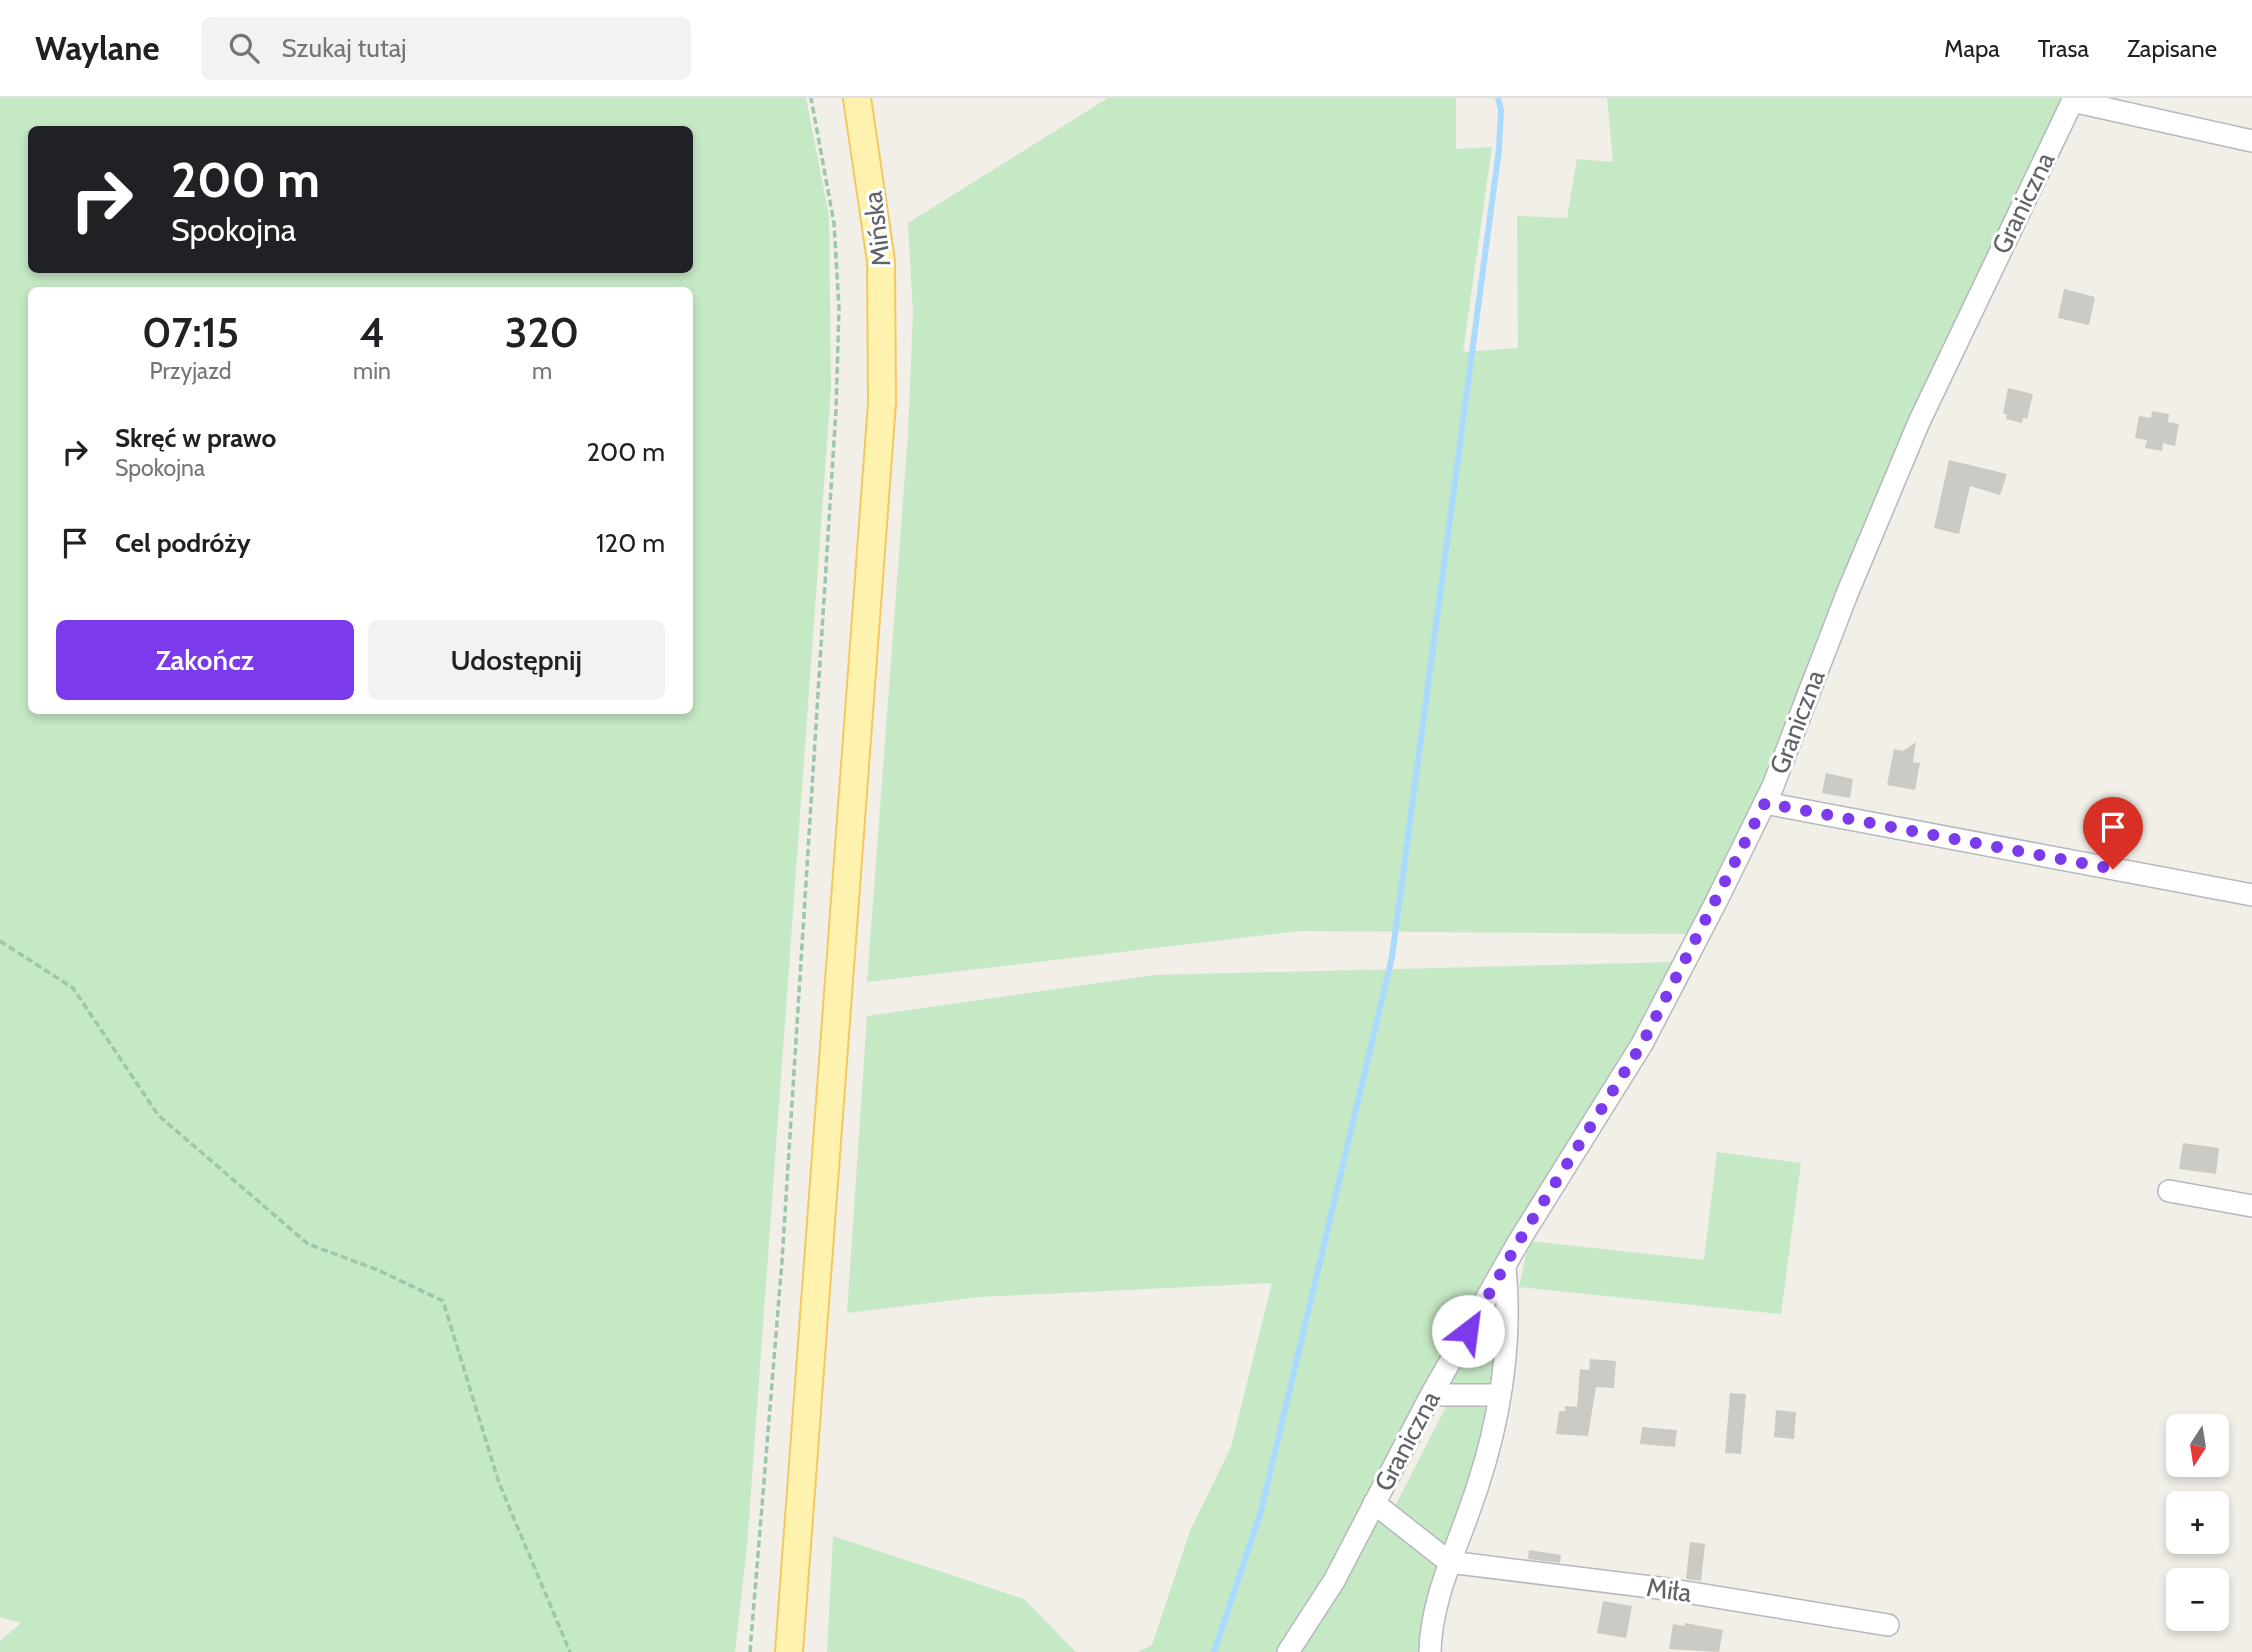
<!DOCTYPE html>
<html lang="pl">
<head>
<meta charset="utf-8">
<style>
  :root { --surface:#fff; --page:#f2f2f2; --text:#202124; --muted:#757577; --line:#e0e0e0; --accent:#7c3aed }
  body { margin:0; font-family:Cabin,sans-serif; background:var(--page); color:var(--text); height:100vh; display:flex; flex-direction:column; font-size:26px; white-space:nowrap }
  * { box-sizing:border-box; margin:0 }
  p { font-size:23px; color:var(--muted) }
  .icon { flex:none; width:38px; height:38px; fill:none; stroke:currentColor; stroke-width:2; stroke-linecap:round; stroke-linejoin:round }
  .map { position:relative; flex:1; overflow:hidden }
  .details { position:absolute; left:28px; top:189px; width:665px; height:427px; display:flex; flex-direction:column; background:var(--surface); border-radius:10px; box-shadow:0 4px 10px #0003 }
  .details>* { flex:none }
  .guide { position:absolute; left:28px; top:28px; width:665px; height:147px; border-radius:10px; box-shadow:0 4px 10px #0003; background:#202124; color:#fff; overflow:hidden }
  .needle { width:46px; rotate:192deg }
  .controls { position:absolute; left:2166px; top:1316px; display:grid; gap:14px }
  .controls a { display:grid; place-items:center; width:63px; height:63px; border-radius:10px; background:var(--surface); box-shadow:0 4px 10px #0003; font-size:35px }
  .pin { position:absolute; display:grid; place-items:center; width:60px; height:60px; color:#fff; margin:-72px -30px; border-radius:50% 50% 50% 0; rotate:-45deg; box-shadow:0 0 7px #0007 }
  .pin .icon { rotate:45deg }
  .me { position:absolute; width:77px; margin:-38px; rotate:30deg; stroke-linejoin:round; filter:drop-shadow(0 0 5px #0008) }
  .turn { display:flex; align-items:center; gap:24px; height:147px; padding:0 28px; font-size:32px }
  .turn .icon { width:91px; height:91px; stroke-width:2.5 }
  .turn b { display:block; font-size:49px; line-height:60px }
  .eta { display:flex; justify-content:space-evenly; align-items:center; height:119px; text-align:center }
  .eta b { font-size:42px; font-weight:600; line-height:49px }
  .button { display:flex; gap:14px; margin-top:auto; padding:14px 28px }
  .button a { flex:1; height:80px; border-radius:10px; background:var(--accent); color:#fff; font-size:28px; font-weight:600; line-height:80px; text-align:center }
  .button a+a { background:var(--page); color:var(--text) }
  ul { padding:0; list-style:none }
  li { display:flex; align-items:center; gap:21px; height:91px; padding:0 28px }
  li div { flex:1 }
  li b { display:block; font-size:26px }
  li em { font-style:normal }
  header { display:flex; align-items:center; gap:42px; box-sizing:border-box; height:98px; padding:0 35px; background:var(--surface); border-bottom:2px solid var(--line) }
  header strong { font-size:33px }
  nav { display:flex; gap:38px; margin-inline-start:auto; font-size:24px }
  .search { width:490px; height:63px; background:var(--page); display:flex; align-items:center; gap:18px; box-sizing:border-box; padding:0 24px; border-radius:10px; color:var(--muted); font-size:26px }
  .map>svg:first-child { display:block }
</style>
</head>
<body>
<header>
<strong>Waylane</strong>
<div class="search"><svg class="icon" aria-label="search" viewBox="0 0 24 24"><circle cx="10" cy="10" r="6"/><path d="M15 15l6 6"/></svg>Szukaj tutaj</div>
<nav><a>Mapa</a><a>Trasa</a><a>Zapisane</a></nav>
</header>
<div class="map">
<svg width="2252" height="1554" viewBox="0 0 2252 1554">
  <rect width="100%" height="100%" fill="#f1efe8"/>
  <path fill="#c5e8c5" fill-rule="evenodd" d="M0 0H806L829 118 831 290 747 1448 735 1554H0V1543L21 1525 0 1519ZM32 32H690V172H32ZM690 192V612H32V192Z
    M1108 0H1456V51L1492 49 1463 254 1518 250 1517 118 1567 120 1577 61 1613 64 1607 0H2063L1905 329 1760 697 1691 836 1300 833 867 884 908 336 913 215 908 125Z
    M1679 864 1371 1402 1277 1554H1138L1152 1547 1190 1433 1231 1349 1272 1185 979 1199 847 1215 867 918 1155 877Z
    M1717 1054 1801 1065 1781 1216 1519 1189 1529 1143 1704 1162Z
    M1495 1201 1504 1205 1492 1286 1437 1293Z
    M1491 1302 1484 1345 1444 1451 1395 1408 1449 1303Z
    M1375 1421 1439 1463 1423 1554H1293Z
    M833 1438 1024 1501 1076 1554H827Z"/>
  <g fill="none" stroke-linecap="round" stroke-linejoin="round">
    <path stroke="#aadaff" stroke-width="6" d="M1214 1554 1261 1413 1392 859 1499 51 1501 12 1498 0"/>
  </g>
  <path fill="#cccac5" d="M2064 191 2095 199 2089 227 2058 220Z
    M2008 290 2033 296 2027 321 2023 320 2022 325 2006 321 2007 317 2003 315Z
    M2152 313 2169 316 2168 324 2179 326 2175 348 2163 345 2162 353 2145 350 2147 342 2135 340 2139 318 2151 320Z
    M1949 362 2007 376 2000 397 1970 388 1959 436 1934 430Z
    M1916 644 1913 664 1920 665 1915 692 1887 687 1894 651 1903 653Z
    M1826 675 1853 681 1850 700 1822 695Z
    M2183 1045 2219 1050 2216 1076 2179 1071Z
    M1590 1261 1616 1263 1614 1290 1596 1289 1588 1338 1556 1336 1559 1313H1565V1308L1577 1309 1580 1271 1589 1272Z
    M1730 1295 1746 1296 1741 1356 1725 1355Z
    M1776 1312 1796 1314 1794 1341 1774 1339Z
    M1642 1329 1677 1332 1675 1349 1640 1346Z
    M1690 1444 1705 1446 1701 1483 1686 1481Z
    M1529 1452 1561 1457 1560 1465 1528 1461Z
    M1603 1503 1632 1508 1626 1540 1597 1535Z
    M1685 1525 1723 1532 1719 1554 1669 1551 1673 1526 1685 1528Z"/>
  <g fill="none" stroke-linecap="round" stroke-linejoin="round">
    <defs>
      <path id="minor" d="M2072 3 2252 43
        M1765 705 2252 797
        M2169 1093 2252 1108
        M1431 1297H1499
        M1374 1405 1449 1464 1667 1491 1888 1527
        M1288 1554 1334 1483 1431 1297 1519 1143 1642 946 1716 804 1773 688 1847 496 1919 324 2074 0
        M1430 1554C1431 1505 1452 1461 1468 1416 1497 1338 1513 1252 1505 1169"/>
      <path id="major" d="M789 1554 882 305 881 163 857 0"/>
    </defs>
    <use href="#minor" stroke="#b5b8bc" stroke-width="24"/>
    <use href="#major" stroke="#f2c960" stroke-width="30"/>
    <path stroke="#9cc7a9" stroke-width="3.5" stroke-dasharray="7 3.5" stroke-linecap="butt" d="M0 843 73 890 158 1017 308 1146 378 1172 443 1203 499 1385 570 1554
      M750 1554 782 1163 836 312 839 210 834 125 811 0"/>
    <use href="#minor" stroke="#fff" stroke-width="21"/>
    <use href="#major" stroke="#fff2af" stroke-width="26"/>
  </g>
  <g fill="none" stroke-linecap="round" stroke-linejoin="round">
    <path stroke="#7c3aed" stroke-width="12" stroke-dasharray="0 21.6" d="M1468 1233 1519 1143 1642 946 1765 705 2113 771"/>
  </g>
  <g text-anchor="middle" dominant-baseline="central" stroke-width="6" stroke-linejoin="round" paint-order="stroke">
    <g font-size="26" fill="#5f6368" stroke="#fff">
      <text transform="translate(2023 105) rotate(-64)">Graniczna</text>
      <text transform="translate(877 131) rotate(-97)">Mińska</text>
      <text transform="translate(1797 624) rotate(-69)">Graniczna</text>
      <text transform="translate(1407 1343) rotate(-62)">Graniczna</text>
      <text transform="translate(1669 1492) rotate(8)">Miła</text>
    </g>
  </g>
</svg>
<div class="controls">
<a><svg class="needle" viewBox="-14 -14 28 28"><path d="M0-13l5 13h-10z" fill="#e53935"/><path d="M0 13l5-13h-10z" fill="#757577"/></svg></a>
<a>+</a>
<a>−</a>
</div>
<div class="pin" style="left:2113px;top:771px;background:#d93025"><svg class="icon" aria-label="arrive" viewBox="0 0 24 24"><path d="M6 21V4h12l-3 4 3 4H6"/></svg></div>
<svg class="me" style="left:1468px;top:1233px" viewBox="-20 -20 40 40"><circle r="19" fill="#fff"/><path d="M0-13L10 11 0 6-10 11z" fill="#7c3aed"/></svg>
<div class="guide">
<div class="turn"><svg class="icon" aria-label="right" viewBox="0 0 24 24"><path d="M7 20v-9h11M14 6l5 5-5 5"/></svg><div><b>200 m</b>Spokojna</div></div>
</div>
<section class="details">
<div class="eta">
<div><b>07:15</b><p>Przyjazd</p></div>
<div><b>4</b><p>min</p></div>
<div><b>320</b><p>m</p></div>
</div>
<ul>
<li><svg class="icon" aria-label="right" viewBox="0 0 24 24"><path d="M7 20v-9h11M14 6l5 5-5 5"/></svg><div><b>Skręć w prawo</b><p>Spokojna</p></div><em>200 m</em></li>
<li><svg class="icon" aria-label="arrive" viewBox="0 0 24 24"><path d="M6 21V4h12l-3 4 3 4H6"/></svg><div><b>Cel podróży</b></div><em>120 m</em></li>
</ul>
<div class="button"><a>Zakończ</a><a>Udostępnij</a></div>
</section>
</div>
</body>
</html>
